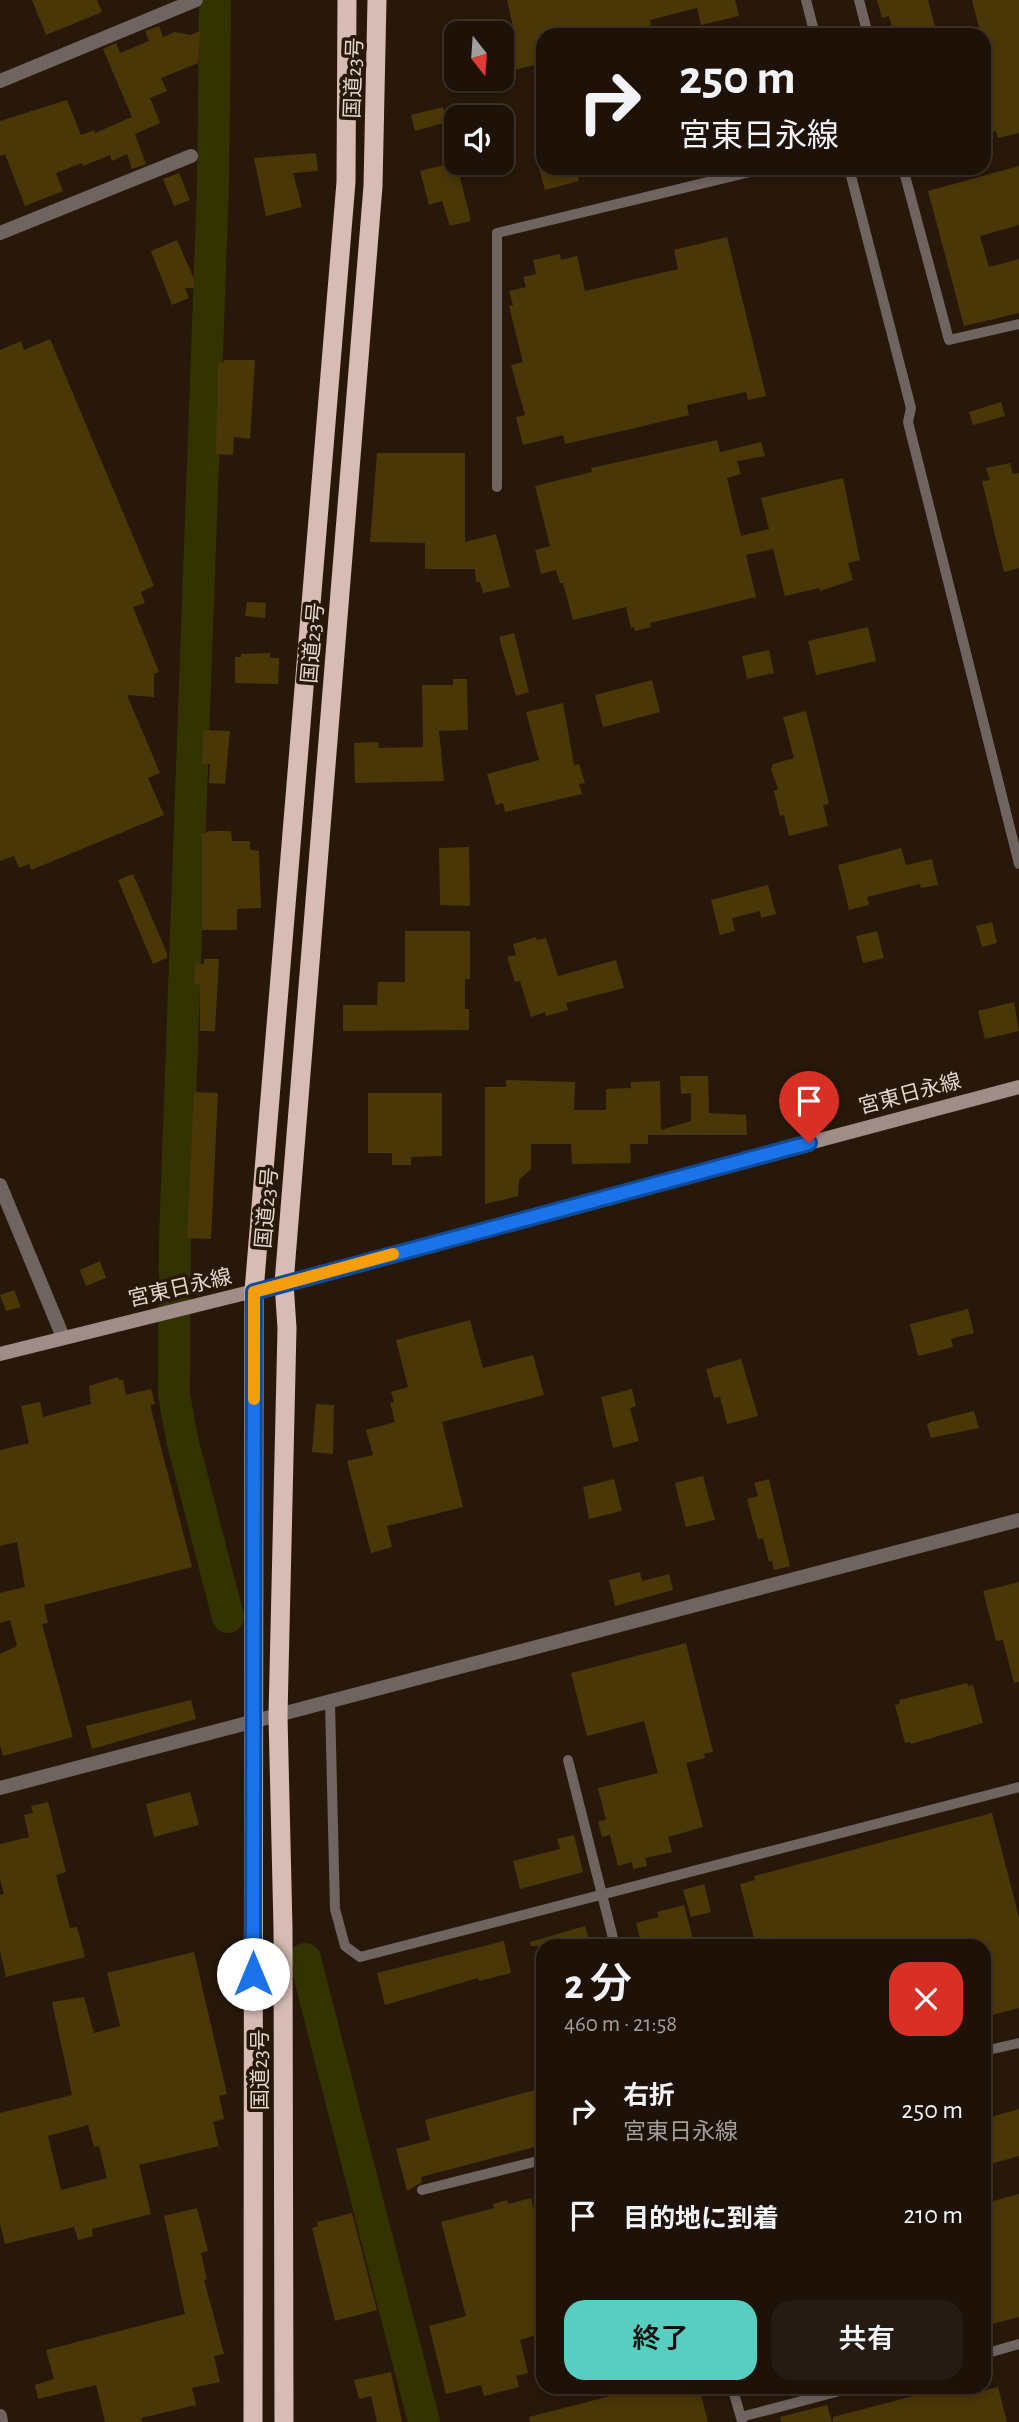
<!DOCTYPE html>
<html lang="ja">
<head>
<meta charset="utf-8">
<style>
  :root { --surface:#1e1208; --page:#261b12; --text:#f1f3f6; --muted:#a19e9c; --line:#3c3229; --accent:#58cec0 }
  body { margin:0; font-family:"Alegreya Sans","Noto Sans JP",sans-serif; background:var(--page); color:var(--text); height:100vh; display:flex; flex-direction:column; font-size:26px; white-space:nowrap }
  * { box-sizing:border-box; margin:0 }
  p { font-size:23px; color:var(--muted) }
  .icon { flex:none; width:38px; height:38px; fill:none; stroke:currentColor; stroke-width:2; stroke-linecap:round; stroke-linejoin:round }
  .map { position:relative; flex:1; overflow:hidden }
  .side { position:absolute; left:536px; top:1939px; width:455px; height:455px; display:flex; flex-direction:column; background:var(--surface); border-radius:21px; box-shadow:0 4px 10px #0003,0 0 0 2px var(--line) }
  .side>* { flex:none }
  .top-card { position:absolute; left:536px; top:28px; width:455px; height:147px; border-radius:21px; box-shadow:0 4px 10px #0003,0 0 0 2px var(--line); background:#1e1208; color:var(--text); overflow:hidden }
  .needle { width:46px; rotate:163deg }
  .tools { position:absolute; left:444px; top:21px; display:grid; gap:14px }
  .tools a { display:grid; place-items:center; width:70px; height:70px; border-radius:14px; background:var(--surface); box-shadow:0 4px 10px #0003,0 0 0 2px var(--line); font-size:35px }
  .pin { position:absolute; display:grid; place-items:center; width:60px; height:60px; color:#fff; margin:-72px -30px; border-radius:50% 50% 50% 0; rotate:-45deg; box-shadow:0 0 7px #0007 }
  .pin .icon { rotate:45deg }
  .me { position:absolute; width:77px; margin:-38px; rotate:0deg; stroke-linejoin:round; filter:drop-shadow(0 0 5px #0008) }
  .turn { display:flex; align-items:center; gap:24px; height:147px; padding:0 28px; font-size:32px }
  .turn .icon { width:91px; height:91px; stroke-width:2.5 }
  .turn b { display:block; font-size:49px; line-height:60px }
  .round { display:grid; place-items:center; flex:none; width:74px; height:74px; border-radius:21px; background:var(--page) }
  .headline { display:flex; align-items:center; justify-content:space-between; height:119px; padding:0 28px }
  h1 { font-size:42px; font-weight:600; line-height:52px }
  .primary-button { display:flex; gap:14px; margin-top:auto; padding:14px 28px }
  .primary-button a { flex:1; height:80px; border-radius:21px; background:var(--accent); color:#111; font-size:28px; font-weight:600; line-height:80px; text-align:center }
  .primary-button a+a { background:var(--page); color:var(--text) }
  ul { padding:0; list-style:none }
  li { display:flex; align-items:center; gap:21px; height:105px; padding:0 28px }
  li div { flex:1 }
  li b { display:block; font-size:26px }
  li em { font-style:normal }
  .map>svg:first-child { display:block }
</style>
</head>
<body>
<div class="map">
<svg width="1019" height="2422" viewBox="0 0 1019 2422">
  <rect width="100%" height="100%" fill="#28180a"/>
  <g fill="none" stroke-linecap="round" stroke-linejoin="round">
    <path stroke="#333302" stroke-width="32" d="M215 0 213 186 175 1239 174 1395 182 1439 228 1617
      M305 1959 424 2422"/>
  </g>
  <path fill="#4a3707" fill-rule="evenodd" d="M32 0H97L102 12 46 35Z
    M507 0H735L739 16 701 25 697 8 650 20 651 25 627 32 628 35H542V63L502 73V43L516 40Z
    M877 0H928L937 35H894L889 16 882 18Z
    M972 0H1019V133L998 138 996 131 984 134V84L993 82Z
    M159 26 163 37 175 32 190 35 200 31 198 63 161 78 167 91 150 98 160 123 135 134 146 164 132 169 127 154 112 161 110 155 83 166 82 163 56 173 63 191 25 206 5 154 0 156V121L67 100 81 135 94 130 95 133 132 117 103 49 116 43 120 53 149 41 145 31Z
    M443 107 447 122 415 131 411 115Z
    M316 153 318 171 293 173 302 207 266 216 254 158Z
    M456 162 471 221 450 226 442 201 429 205 420 171Z
    M1019 166V225L980 236 989 267 1019 259V313L964 326 928 191Z
    M539 168H576L579 181 545 190Z
    M179 173 190 200 174 206 163 179Z
    M727 237 766 396 748 400 746 392 687 405 689 415 635 428 565 444 563 435 523 445 516 417 525 415 511 365 523 362 509 306 513 305 509 291 526 287 523 277 536 274 533 260 560 254 561 260 577 256 585 291 678 269 674 250Z
    M177 240 194 279V288H185L189 298 172 305 151 251Z
    M50 339 154 586 141 592 145 603 133 607 159 672 154 674V697L127 695 160 773 148 778 164 815 31 870 29 864 19 868 14 856 0 861V350L21 341 24 350Z
    M224 360H255L250 439 234 437 233 455 216 454 218 362 223 363Z
    M1001 402 1005 416 973 425 969 412Z
    M717 440 720 452 761 442 765 456 737 461 741 474 727 478 741 536 769 529 761 498 843 478 860 560 848 563 853 580 820 591 819 588 785 596 773 549 746 555 756 597 650 623 651 627 635 631 634 627 631 628 626 607 573 620 563 583H560L556 570 541 574 535 550 550 546 535 486 592 472 591 468Z
    M377 453H465V542L496 534 510 587 483 593 480 582H476L475 569H425V543L370 542Z
    M1010 463 1013 474 1019 473V568L1004 572 982 481 990 480 986 468Z
    M247 602 266 603 265 618 245 616Z
    M868 627 876 661 816 675 808 641Z
    M514 633 529 692 516 696 499 637Z
    M769 650 774 673 747 679 742 656Z
    M270 653V658H279L278 684 235 683V657H241V654Z
    M453 679H467L468 730 439 731 444 781 355 783 354 743 378 742 379 748 423 747 422 685H453Z
    M652 680 660 712 603 727 595 695Z
    M563 703 574 765 579 764 585 783 579 784 582 794 505 812 503 803 496 805 487 774 539 760 526 712Z
    M806 711 829 804 823 805 828 826 789 836 784 815 780 816 774 791 778 789 771 769 773 764 794 758 783 717Z
    M203 730 230 731 225 784 209 783 210 764H202Z
    M210 831H231L232 841H250V850L259 851 261 908 237 909V930H202V834Z
    M469 847 470 906 440 905 439 848Z
    M901 848 906 865 932 859 938 885 921 888 920 884 867 897 869 905 849 910 838 865Z
    M133 874 167 953V958L153 964 118 880Z
    M768 885 776 914 761 918 760 911 732 918 735 931 720 935 711 900Z
    M992 922 997 943 982 947 976 926Z
    M405 931H470V979H465V1009H469V1030L343 1031V1005H377L378 982H405Z
    M877 931 884 958 863 963 856 936Z
    M536 937 537 940 546 938 558 976 616 960 624 988 566 1003 568 1010 546 1016 545 1012 531 1017 520 981 515 982 507 957 516 955 513 944Z
    M204 959H219L215 1031H200V984H194L195 963 204 964Z
    M1014 1002 1019 1031 985 1039 978 1011Z
    M680 1076H708L709 1113 746 1115 747 1135H648V1144H630L631 1163 572 1164 571 1144H531V1169L519 1180 518 1196 485 1204V1087H506V1080L575 1082 574 1110H606V1089L631 1088V1082L660 1081 661 1130 691 1121V1093L681 1094Z
    M194 1092 218 1093 211 1239 187 1238Z
    M368 1093H442V1156L411 1157V1165H392V1153H368Z
    M100 1261 106 1278 86 1286 80 1270Z
    M14 1290 21 1307 6 1311 0 1295Z
    M968 1309 974 1333 951 1339 953 1347 918 1356 910 1324Z
    M470 1320 483 1368 533 1355 544 1395 442 1422 463 1507 387 1526 392 1547 371 1553 347 1461 373 1455 366 1430 395 1422 390 1403 394 1402 391 1392 408 1387 396 1340Z
    M741 1359 758 1416 727 1424 720 1397 714 1398 706 1369Z
    M118 1377 119 1380H123L126 1395 151 1389 155 1404 150 1405 192 1567 44 1605 48 1623 42 1624 73 1737 3 1756 0 1745V1654L17 1646 10 1620 0 1623V1593L25 1587 17 1542 0 1546V1450L29 1443 21 1406 40 1402 43 1417 91 1404 89 1386Z
    M632 1389 636 1406 630 1408 639 1441 613 1448 601 1397Z
    M316 1404 334 1405 333 1454 312 1452Z
    M974 1411 979 1428 931 1438 927 1425 931 1422Z
    M703 1476 715 1520 686 1527 675 1483Z
    M614 1479 622 1511 589 1519 583 1487Z
    M769 1479 790 1566 774 1570 772 1561 769 1562 763 1538 758 1540 747 1499 758 1496 754 1483Z
    M640 1572 642 1581 669 1574 673 1590 615 1606 609 1580Z
    M1019 1582V1682L1014 1683 1003 1640 996 1641 983 1591Z
    M686 1643 713 1752 704 1754 705 1758 686 1763 703 1827 668 1837 672 1852 645 1858 647 1866 633 1869 632 1862 618 1866 610 1835 602 1837 598 1821 606 1820 598 1788 658 1773 644 1721 587 1736 571 1673Z
    M967 1683 968 1686 973 1685 983 1723 911 1744 910 1742 905 1743 895 1705 900 1704 899 1700Z
    M191 1700 196 1719 92 1749 86 1726Z
    M190 1792 199 1825 154 1837 146 1804Z
    M48 1802 66 1872 56 1875 70 1928 77 1927 85 1957 6 1977 0 1951V1895L4 1894 0 1879V1844L29 1837 24 1815 33 1813 31 1806Z
    M992 1813 1019 1917V2008L984 2017V1946H756L740 1884 755 1880 754 1876Z
    M574 1835 583 1872 520 1889 513 1861 560 1849 557 1839Z
    M704 1884 711 1912 691 1917 683 1890Z
    M684 1905 695 1946H642L636 1923 659 1917 657 1912Z
    M585 1926 591 1946H531L530 1942Z
    M504 1941 511 1973 479 1981 478 1978 385 2005 377 1973Z
    M194 1952 227 2094 219 2096 224 2119 213 2122 219 2146 139 2165 151 2214 92 2229 93 2236 78 2240 74 2227 5 2244 0 2224V2113L72 2095 52 2002 84 1997 94 2033 120 2026 107 1973ZM88 2125 94 2147 99 2146 107 2178 61 2190 48 2136Z
    M542 2088V2145L421 2177 422 2182 407 2191 396 2149 430 2140 425 2120Z
    M1019 2109V2156L984 2166V2119Z
    M1019 2194V2317L984 2326V2234L992 2233 986 2203Z
    M531 2198 542 2243V2333L520 2340 528 2373 516 2376 519 2387 484 2396 481 2385 446 2394 429 2326 466 2316 441 2222 494 2208 493 2204 507 2200 508 2204Z
    M197 2208 208 2251 201 2253 207 2279 204 2280 224 2354 214 2356 220 2382 192 2388 196 2405 141 2418 142 2422H105L96 2385 38 2399 35 2385 54 2379 46 2350 185 2314 164 2216Z
    M352 2213 377 2310 335 2321 312 2228 318 2226 317 2222Z
    M391 2372 402 2422H377L371 2396 359 2399 354 2380Z
    M645 2387H699L708 2422H530L529 2417Z
    M948 2387H965L968 2395 998 2387 1007 2422H833V2417Z
    M827 2405 832 2422H781L780 2417Z"/>
  <g fill="none" stroke-linecap="round" stroke-linejoin="round">
    <path stroke="#706461" stroke-width="10" d="M806 0 815 35
      M859 0 868 35
      M849 168 911 408 908 422 1019 864
      M903 168 949 340 1019 324
      M497 487V233L766 168
      M330 1703 335 1909 345 1946 360 1957 1019 1787
      M568 1760 615 1946
      M984 2051 1019 2043
      M422 2190 542 2160
      M984 2354 1019 2344
      M732 2387 742 2421
      M741 2417 855 2387"/>
    <path stroke="#706461" stroke-width="14" d="M0 81 196 0
      M0 233 191 156
      M0 1788 1019 1520
      M0 2416 1 2422"/>
    <path stroke="#706461" stroke-width="14" d="M0 1185 63 1337"/>
    <path stroke="#a08d88" stroke-width="14" d="M0 1354 254 1291 1019 1087"/>
    <path stroke="#d6bcb4" stroke-width="19" d="M253 2422 254 1291 346 182 347 0
      M284 2422 283 1928 278 1716 287 1328 284 1283 373 186 377 0"/>
  </g>
  <g fill="none" stroke-linecap="round" stroke-linejoin="round">
    <defs>
      <path id="route" d="M253 1974 254 1292 809 1143"/>
    </defs>
    <use href="#route" stroke="#114b97" stroke-width="18"/>
    <use href="#route" stroke="#1a73e8" stroke-width="12"/>
    <path stroke="#f59e0b" stroke-width="12" d="M254 1399V1292L393 1254"/>
  </g>
  <g text-anchor="middle" dominant-baseline="central" stroke-width="7" stroke-linejoin="round" paint-order="stroke">
    <g font-size="21" fill="#e2d6cd" stroke="#28180a">
      <text transform="translate(354 78) rotate(-88)">国道23号</text>
      <text transform="translate(313 643) rotate(-85)">国道23号</text>
      <text transform="translate(910 1094) rotate(-15)">宮東日永線</text>
      <text transform="translate(267 1208) rotate(-85)">国道23号</text>
      <text transform="translate(180 1288) rotate(-13)">宮東日永線</text>
      <text transform="translate(260 2070) rotate(-90)">国道23号</text>
    </g>
  </g>
</svg>
<div class="tools">
<a><svg class="needle" viewBox="-14 -14 28 28"><path d="M0-13l5 13h-10z" fill="#e53935"/><path d="M0 13l5-13h-10z" fill="#a19e9c"/></svg></a>
<a><svg class="icon" aria-label="sound" viewBox="0 0 24 24"><path d="M4 9h4l5-4v14l-5-4H4zM17 9q2 3 0 6"/></svg></a>
</div>
<div class="pin" style="left:809px;top:1143px;background:#d93025"><svg class="icon" aria-label="arrive" viewBox="0 0 24 24"><path d="M6 21V4h12l-3 4 3 4H6"/></svg></div>
<svg class="me" style="left:253px;top:1974px" viewBox="-20 -20 40 40"><circle r="19" fill="#fff"/><path d="M0-13L10 11 0 6-10 11z" fill="#1a73e8"/></svg>
<div class="top-card">
<div class="turn"><svg class="icon" aria-label="right" viewBox="0 0 24 24"><path d="M7 20v-9h11M14 6l5 5-5 5"/></svg><div><b>250 m</b>宮東日永線</div></div>
</div>
<section class="side">
<div class="headline"><div><h1>2 分</h1><p>460 m · 21:58</p></div><a class="round" style="background:#d93025;color:#fff"><svg class="icon" aria-label="close" viewBox="0 0 24 24"><path d="M6 6l12 12M18 6L6 18"/></svg></a></div>
<ul>
<li><svg class="icon" aria-label="right" viewBox="0 0 24 24"><path d="M7 20v-9h11M14 6l5 5-5 5"/></svg><div><b>右折</b><p>宮東日永線</p></div><em>250 m</em></li>
<li><svg class="icon" aria-label="arrive" viewBox="0 0 24 24"><path d="M6 21V4h12l-3 4 3 4H6"/></svg><div><b>目的地に到着</b></div><em>210 m</em></li>
</ul>
<div class="primary-button"><a>終了</a><a>共有</a></div>
</section>
</div>
</body>
</html>
